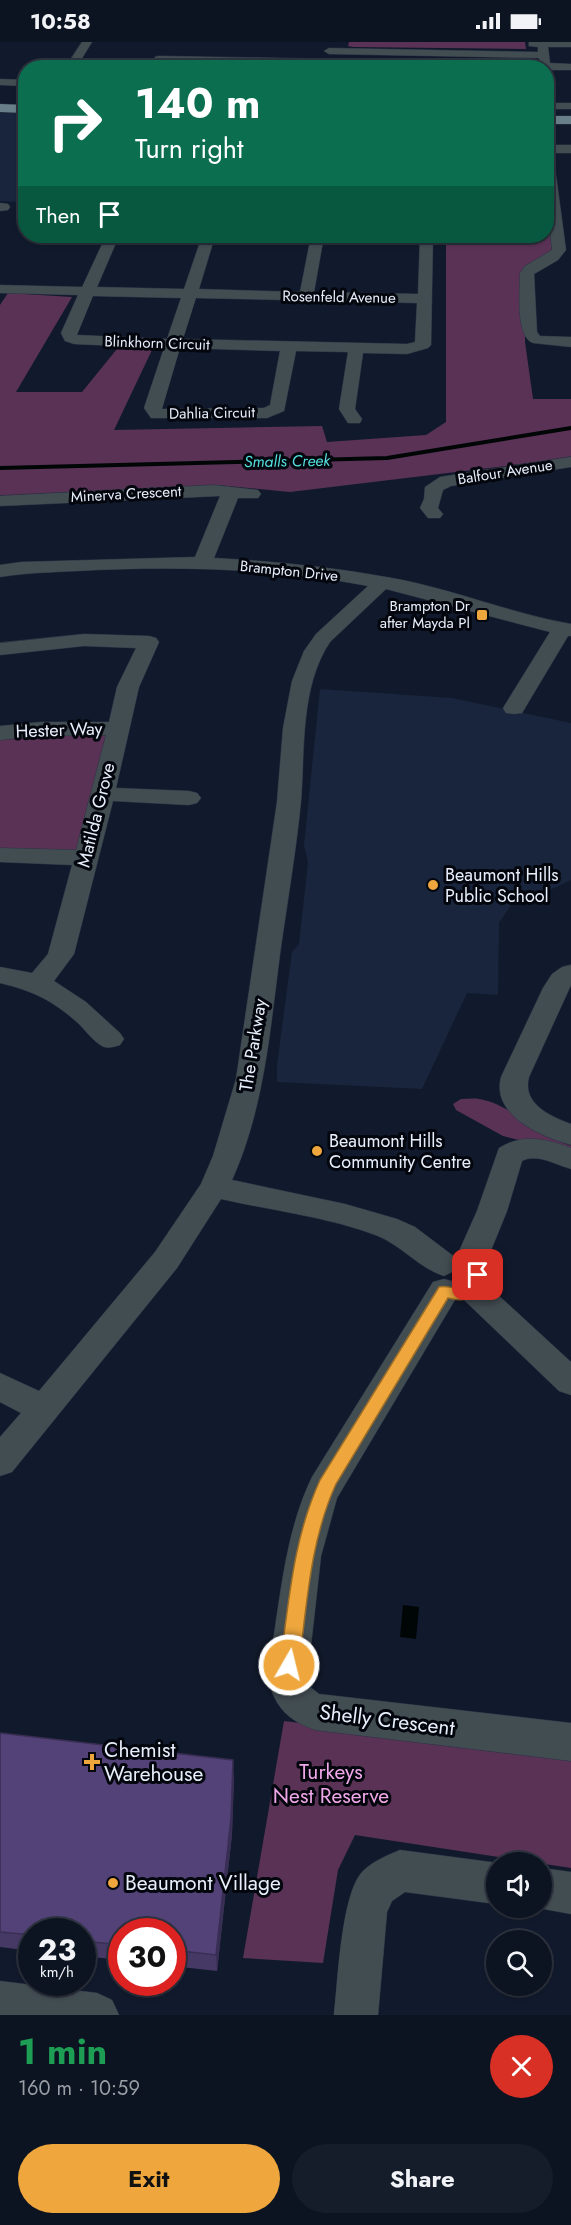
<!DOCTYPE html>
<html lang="en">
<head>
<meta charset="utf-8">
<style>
  :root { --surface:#0d1421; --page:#161d2a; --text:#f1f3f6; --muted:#9a9ea5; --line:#2d333f; --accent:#efa73d }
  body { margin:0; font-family:Jost,sans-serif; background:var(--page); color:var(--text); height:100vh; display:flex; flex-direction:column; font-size:22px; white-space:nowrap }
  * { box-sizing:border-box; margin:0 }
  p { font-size:20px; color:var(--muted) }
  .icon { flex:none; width:33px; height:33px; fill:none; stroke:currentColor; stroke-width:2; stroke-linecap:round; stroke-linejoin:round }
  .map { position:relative; height:1973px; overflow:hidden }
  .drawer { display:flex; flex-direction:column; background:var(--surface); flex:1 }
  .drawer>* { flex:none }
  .top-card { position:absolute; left:18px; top:18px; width:536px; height:183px; border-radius:24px; box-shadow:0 2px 4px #0004,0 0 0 2px var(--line); background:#0b6e4f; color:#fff; overflow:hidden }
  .tools { position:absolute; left:486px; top:1810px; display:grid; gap:12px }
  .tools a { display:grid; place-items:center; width:66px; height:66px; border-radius:50%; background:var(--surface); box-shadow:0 2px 4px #0004,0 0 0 2px var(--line); font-size:30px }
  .speed { position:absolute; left:18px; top:1876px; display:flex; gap:12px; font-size:30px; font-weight:700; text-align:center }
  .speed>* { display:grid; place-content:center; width:78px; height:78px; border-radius:50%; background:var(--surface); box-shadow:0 2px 4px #0004,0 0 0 2px var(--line); line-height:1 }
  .speed small { font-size:15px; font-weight:400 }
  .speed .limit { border:9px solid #d22; background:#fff; color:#111 }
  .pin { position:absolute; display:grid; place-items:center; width:51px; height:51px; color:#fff; margin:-26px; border-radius:12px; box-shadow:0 3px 9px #0006 }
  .me { position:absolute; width:66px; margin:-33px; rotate:8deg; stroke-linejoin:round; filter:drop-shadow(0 0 4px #0008) }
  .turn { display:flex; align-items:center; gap:21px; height:126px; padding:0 18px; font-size:27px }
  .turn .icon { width:78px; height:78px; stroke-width:2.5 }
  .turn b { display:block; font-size:42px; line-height:51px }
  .then { display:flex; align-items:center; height:57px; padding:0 18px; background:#0003; gap:12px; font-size:22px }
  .round { display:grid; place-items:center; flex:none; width:63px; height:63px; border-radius:32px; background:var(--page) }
  .headline { display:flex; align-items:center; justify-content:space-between; height:102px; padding:0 18px }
  h1 { font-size:36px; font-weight:700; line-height:45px; color:#1e9e55 }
  .cta { display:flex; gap:12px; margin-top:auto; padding:12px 18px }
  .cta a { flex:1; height:69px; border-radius:36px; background:var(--accent); color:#111; font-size:24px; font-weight:700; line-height:69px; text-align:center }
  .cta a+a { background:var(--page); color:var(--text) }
  .status { display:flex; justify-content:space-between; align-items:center; height:42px; padding:0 30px; background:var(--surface); direction:ltr }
  .status svg { height:16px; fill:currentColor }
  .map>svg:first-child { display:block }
</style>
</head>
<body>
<div class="status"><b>10:58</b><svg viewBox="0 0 49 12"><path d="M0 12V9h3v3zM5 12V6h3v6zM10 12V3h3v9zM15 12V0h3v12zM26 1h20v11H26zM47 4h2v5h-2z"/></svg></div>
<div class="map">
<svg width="571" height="1973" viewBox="0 0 571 1973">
  <rect width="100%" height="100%" fill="#111a2c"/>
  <path fill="#19253c" d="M0 71H25V149L19 160 0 159Z
    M320 647 452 656 571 681V838L548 849 521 848 499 881 498 953 467 951 422 1047 277 1040V1023L292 910 299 902 308 820 304 803Z"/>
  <path fill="#5a3256" d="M349 0H525L526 7 353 5 348 4Z
    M546 177H549L552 211 527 224 525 300 533 357H571V416L290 450 217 443 0 455V263L8 251 72 255 16 350H82L117 307 152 308 114 388 322 384 327 400 426 393 446 380V194H546Z
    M103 690 107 695 81 811 0 809V694Z
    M461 1057C467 1057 473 1056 479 1057 508 1061 541 1094 571 1104V1113L551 1106 503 1094 456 1068 453 1062Z
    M284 1679 571 1714V1826L355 1793 338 1828 323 1921 243 1916Z"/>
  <path fill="#000606" d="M403 1563 419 1565 416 1597 400 1595Z"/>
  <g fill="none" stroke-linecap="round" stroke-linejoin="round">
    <path stroke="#000606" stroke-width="4" d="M0 426 387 416 571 386"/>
    <defs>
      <path id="minor" d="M82 0H92L76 26H65Z
        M529 0H571V5H548L550 21 571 22V28H551L553 53 546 54V26L531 24 540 21 539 16 329 12 324 9 329 6 538 10V5L529 4Z
        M159 14 336 17 341 20 336 23 155 19V15Z
        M0 37 26 38V44L0 43Z
        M546 61H571V67H546Z
        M546 103H571V111H553L566 208 558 218 534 232 537 290 540 294 571 295V305L533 301C515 294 520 248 520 231L525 224 552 208 546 153Z
        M0 161 8 162 10 165 8 168 0 169Z
        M106 194H119L97 245 184 247 202 194H215L199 247 300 250 311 194H324L314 250 418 252 420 194H433L431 303 428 306 407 312 363 311 355 367 362 377 360 381H348L339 367 348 310 296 309 284 369 267 376H151L144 366 164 306 74 302 65 299 61 291 78 253 0 251V243L82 245ZM93 254 181 256 167 297 77 293ZM196 256 417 261 415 300 407 302 183 297ZM180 306 280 309 270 363 264 366 162 367Z
        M571 415V425L451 444 443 448 438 466 443 472 440 476H428L420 466 424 457 425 445 440 435Z
        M214 443 258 448 261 452 258 456H238L214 516C272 519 329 525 386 535 448 545 508 571 571 582V594H568L522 671 514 672 506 671 503 666 550 590 386 547 330 600C300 645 305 708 301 759 296 810 287 862 280 912 270 989 264 1067 232 1138L345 1162 397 1177 415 1185 456 1216 477 1169 499 1106C523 1091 546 1097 571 1106V1127C556 1123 537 1111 522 1119L507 1169 485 1223 480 1231 469 1235 458 1231 456 1228 444 1234C419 1226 402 1204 378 1194 333 1176 270 1168 221 1157L177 1226 12 1430 0 1434V1395L21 1371 0 1360V1331L39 1349 155 1210 201 1142 213 1114 236 1037 277 760 283 686 292 639 304 609 316 592 368 544C278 527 186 524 95 528 63 530 32 530 0 535V523L21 520 195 515 220 454 0 464V454Z
        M84 592 149 594 156 596 159 600 139 645 116 746 189 749 197 751 201 756 197 761 189 763 113 759 74 912 54 939 86 960 120 991 124 997 120 1003C113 1005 108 1007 102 1004 93 999 85 988 78 981 52 958 33 949 0 941V925L32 931 48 912 72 823 0 820V806L76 808 106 693 41 694 0 698V684L41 680H109L117 645 136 606 84 604 0 613V601Z
        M571 923V943L529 1035C522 1062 550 1074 571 1082V1103C542 1095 491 1074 501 1035L543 946 552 932 562 925Z
        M473 1236 484 1240 571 1320V1353L559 1349 462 1256 459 1251 337 1456 321 1514 307 1639 309 1644 319 1652 571 1681V1719L315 1688C294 1680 281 1672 272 1650 265 1631 272 1607 275 1586 283 1533 289 1483 312 1435L433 1240 444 1237 455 1240 458 1246 462 1240Z
        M400 1808 498 1821 496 1862 405 1850 392 1859 387 1870 378 1973H334C338 1940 341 1851 363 1829 373 1819 388 1813 400 1808Z
        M542 1826 571 1830V1872L538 1866H542Z
        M0 1939 97 1951 112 1958 119 1973H0Z"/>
      <path id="major" d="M0 62 26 63V71L0 70Z
        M546 74H571V82H546Z"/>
    </defs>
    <use href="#minor" stroke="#2b3445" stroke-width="1"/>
    <use href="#major" stroke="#2b3445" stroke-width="1"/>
    <use href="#minor" fill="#424d52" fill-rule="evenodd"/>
    <use href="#major" fill="#687f8a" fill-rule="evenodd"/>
  </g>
  <path fill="#473966" d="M0 1691 234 1735 232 1792 217 1929 172 1924V1890H122V1918L82 1914V1890H32V1909L0 1905Z"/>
  <path fill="#392e53" d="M233 1718 234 1735 232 1792 217 1929 216 1913Z"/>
  <path fill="#524277" stroke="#392e53" stroke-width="1.5" d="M0 1691 233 1718 231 1776 216 1913 172 1908V1890H122V1903L82 1899V1890H32V1893L0 1890Z"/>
  <path fill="#efa73d" stroke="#9b6d28" stroke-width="1.5" d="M478 1227 483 1229 486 1233 483 1248C472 1257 462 1260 448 1256L336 1442C310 1499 307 1562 299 1623L296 1629 289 1632 282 1629 280 1623C289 1559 293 1497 320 1438L439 1245C448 1242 460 1251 468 1243 471 1239 470 1233 472 1229Z"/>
  <g fill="#efa73d" stroke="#03060d" stroke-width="2">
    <rect x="476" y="567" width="12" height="12" rx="3"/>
    <circle cx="433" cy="843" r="6"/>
    <circle cx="317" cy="1109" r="6"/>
    <path d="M89 1711h6v6h6v6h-6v6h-6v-6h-6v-6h6z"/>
    <circle cx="113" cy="1841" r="6"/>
  </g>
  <g text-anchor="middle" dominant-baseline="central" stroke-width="6" stroke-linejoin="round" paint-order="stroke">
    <g font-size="15" fill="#e8effc" stroke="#03060d">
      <text transform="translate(339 255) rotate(1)">Rosenfeld Avenue</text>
      <text transform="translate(157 301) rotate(2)">Blinkhorn Circuit</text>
      <text transform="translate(212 371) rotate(-1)">Dahlia Circuit</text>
      <text transform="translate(505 430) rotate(-9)">Balfour Avenue</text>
      <text transform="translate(126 452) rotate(-3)">Minerva Crescent</text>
      <text transform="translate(289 529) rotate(6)">Brampton Drive</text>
    </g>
    <g font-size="15" fill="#e8effc" stroke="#03060d" text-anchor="end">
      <text x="470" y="564">Brampton Dr<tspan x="470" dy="17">after Mayda Pl</tspan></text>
    </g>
    <g font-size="16" font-style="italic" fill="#54dfde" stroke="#03060d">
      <text transform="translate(287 419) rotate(-1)">Smalls Creek</text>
    </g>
    <g font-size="18" fill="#e8effc" stroke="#03060d">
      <text transform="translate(59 688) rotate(-2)">Hester Way</text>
      <text transform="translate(96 773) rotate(-76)">Matilda Grove</text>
      <text transform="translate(253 1003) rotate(-81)">The Parkway</text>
    </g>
    <g font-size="18" fill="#e8effc" stroke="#03060d" text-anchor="start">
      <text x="445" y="833">Beaumont Hills<tspan x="445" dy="21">Public School</tspan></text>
      <text x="329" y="1099">Beaumont Hills<tspan x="329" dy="21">Community Centre</tspan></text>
    </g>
    <g font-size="21" fill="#e8effc" stroke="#03060d">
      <text transform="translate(387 1678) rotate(7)">Shelly Crescent</text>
    </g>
    <g font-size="21" fill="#e8effc" stroke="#03060d" text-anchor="start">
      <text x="104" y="1708">Chemist<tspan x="104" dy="24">Warehouse</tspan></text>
      <text x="125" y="1841">Beaumont Village</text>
    </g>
    <g font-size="21" fill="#f0a7e8" stroke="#03060d">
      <text x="331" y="1730">Turkeys<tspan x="331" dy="24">Nest Reserve</tspan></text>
    </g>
  </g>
</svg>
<div class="tools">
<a><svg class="icon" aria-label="sound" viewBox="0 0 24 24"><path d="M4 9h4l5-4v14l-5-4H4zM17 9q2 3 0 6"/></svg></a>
<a><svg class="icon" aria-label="search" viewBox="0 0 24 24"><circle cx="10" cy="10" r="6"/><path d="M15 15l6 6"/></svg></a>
</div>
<div class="speed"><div>23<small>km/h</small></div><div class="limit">30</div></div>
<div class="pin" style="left:478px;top:1233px;background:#d93025"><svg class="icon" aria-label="arrive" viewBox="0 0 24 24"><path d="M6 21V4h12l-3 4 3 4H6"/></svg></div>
<svg class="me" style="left:289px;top:1623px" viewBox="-20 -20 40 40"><circle r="17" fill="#efa73d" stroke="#fff" stroke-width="3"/><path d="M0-11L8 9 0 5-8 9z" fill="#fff"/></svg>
<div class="top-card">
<div class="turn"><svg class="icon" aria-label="right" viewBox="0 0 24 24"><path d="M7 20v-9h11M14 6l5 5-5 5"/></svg><div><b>140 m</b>Turn right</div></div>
<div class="then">Then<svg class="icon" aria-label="arrive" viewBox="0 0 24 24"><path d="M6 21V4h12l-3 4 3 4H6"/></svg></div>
</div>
</div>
<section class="drawer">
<div class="headline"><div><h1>1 min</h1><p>160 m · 10:59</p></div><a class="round" style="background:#d93025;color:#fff"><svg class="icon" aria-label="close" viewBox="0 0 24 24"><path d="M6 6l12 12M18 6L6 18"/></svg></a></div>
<div class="cta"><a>Exit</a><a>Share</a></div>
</section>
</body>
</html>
